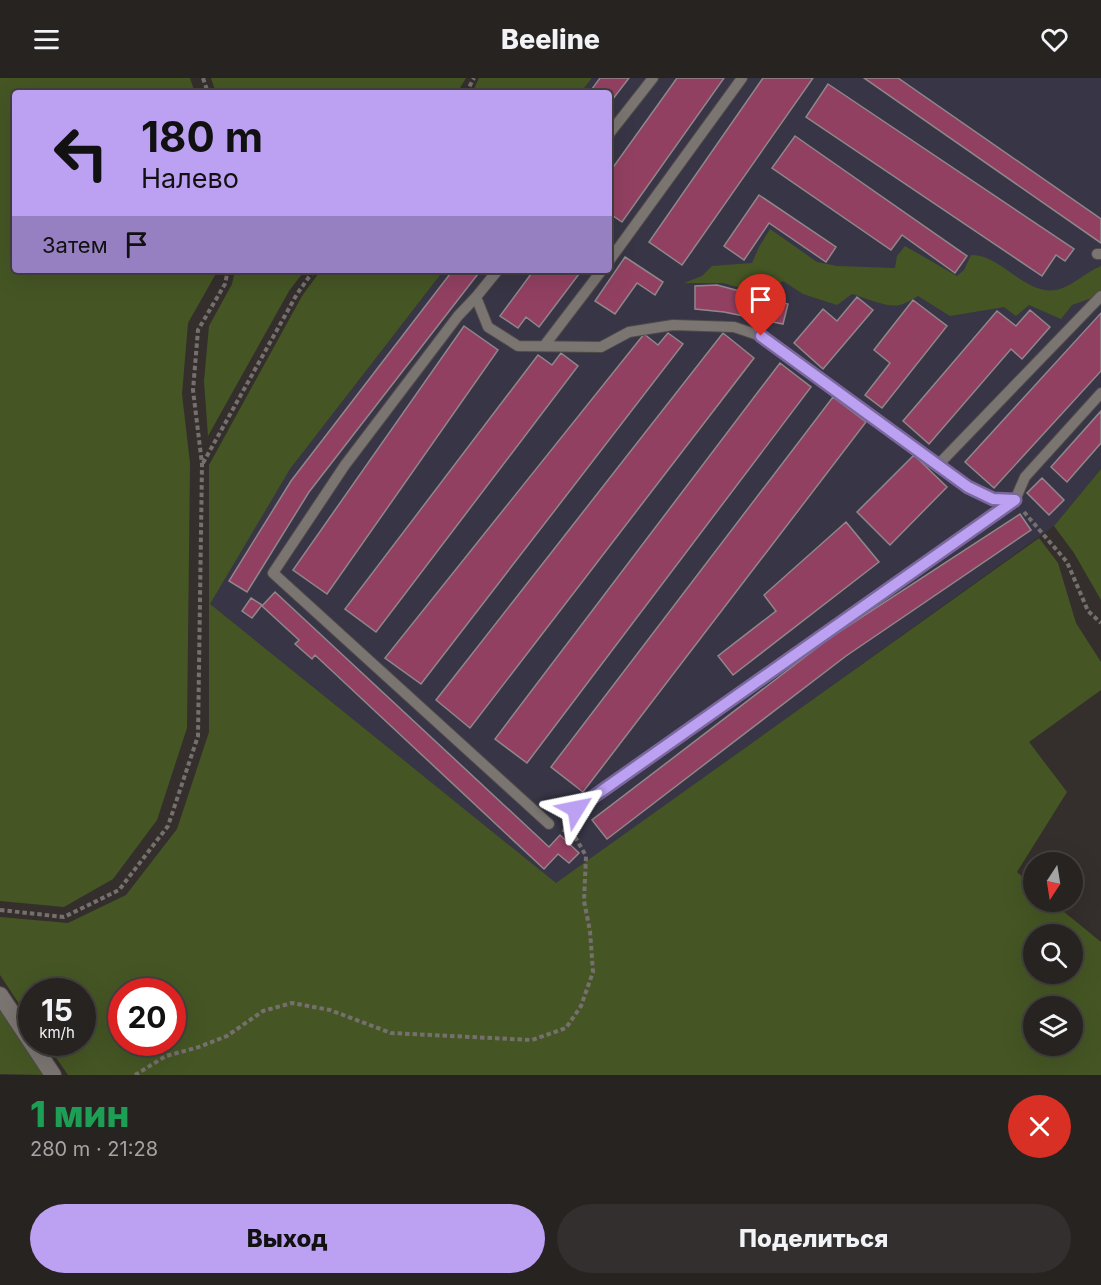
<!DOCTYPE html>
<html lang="ru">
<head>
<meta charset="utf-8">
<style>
  :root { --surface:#272321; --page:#332f2e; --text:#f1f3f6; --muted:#a4a4a5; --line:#43403f; --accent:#bca0f2 }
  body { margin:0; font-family:Inter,sans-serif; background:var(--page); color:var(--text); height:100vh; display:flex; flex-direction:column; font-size:22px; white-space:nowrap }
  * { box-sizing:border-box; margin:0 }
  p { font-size:20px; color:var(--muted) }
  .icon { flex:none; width:33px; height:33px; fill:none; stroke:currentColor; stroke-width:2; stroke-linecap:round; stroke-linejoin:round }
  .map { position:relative; height:997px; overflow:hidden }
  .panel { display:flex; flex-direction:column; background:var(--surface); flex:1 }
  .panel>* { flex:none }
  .guide { position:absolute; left:12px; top:12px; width:600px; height:183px; border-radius:6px; box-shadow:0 6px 24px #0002,0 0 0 2px var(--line); background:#bca0f2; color:#111; overflow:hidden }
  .needle { width:39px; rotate:192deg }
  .buttons { position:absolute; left:1023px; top:774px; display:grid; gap:12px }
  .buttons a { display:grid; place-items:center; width:60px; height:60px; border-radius:50%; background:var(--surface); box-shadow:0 6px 24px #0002,0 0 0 2px var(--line); font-size:30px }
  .speed { position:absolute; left:18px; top:900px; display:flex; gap:12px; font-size:30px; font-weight:700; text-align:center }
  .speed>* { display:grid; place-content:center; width:78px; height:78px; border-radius:50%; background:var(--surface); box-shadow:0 6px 24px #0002,0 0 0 2px var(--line); line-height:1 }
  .speed small { font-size:15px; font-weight:400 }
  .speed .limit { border:9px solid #d22; background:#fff; color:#111 }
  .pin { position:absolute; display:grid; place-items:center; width:51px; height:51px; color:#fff; margin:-62px -26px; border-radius:50% 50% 50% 0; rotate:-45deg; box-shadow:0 0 6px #0007 }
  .pin .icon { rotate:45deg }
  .me { position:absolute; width:66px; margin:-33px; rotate:55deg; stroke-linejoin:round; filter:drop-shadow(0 0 4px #0008) }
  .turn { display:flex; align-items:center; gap:21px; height:126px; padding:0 30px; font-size:27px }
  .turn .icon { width:78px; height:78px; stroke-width:2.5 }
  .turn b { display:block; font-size:42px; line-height:51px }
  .then { display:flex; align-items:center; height:57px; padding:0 30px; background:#0003; gap:12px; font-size:22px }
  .round { display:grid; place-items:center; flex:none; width:63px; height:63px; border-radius:32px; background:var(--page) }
  .headline { display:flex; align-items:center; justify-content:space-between; height:102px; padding:0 30px }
  h1 { font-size:36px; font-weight:800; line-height:45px; color:#1e9e55 }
  .cta { display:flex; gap:12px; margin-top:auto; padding:12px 30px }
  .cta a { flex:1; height:69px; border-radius:36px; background:var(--accent); color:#111; font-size:24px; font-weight:800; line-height:69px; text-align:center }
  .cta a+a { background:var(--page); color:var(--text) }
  header { display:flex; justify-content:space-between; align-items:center; height:78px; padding:0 30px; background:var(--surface); font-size:27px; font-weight:800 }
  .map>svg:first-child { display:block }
</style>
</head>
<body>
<header><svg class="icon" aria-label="menu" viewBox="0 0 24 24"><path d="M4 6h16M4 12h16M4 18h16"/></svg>Beeline<svg class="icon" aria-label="heart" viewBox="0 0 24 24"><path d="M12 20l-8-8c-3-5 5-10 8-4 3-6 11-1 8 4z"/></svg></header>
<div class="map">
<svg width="1101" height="997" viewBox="0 0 1101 997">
  <rect width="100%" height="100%" fill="#342f2c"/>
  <path fill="#383546" d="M592 0H1101V391L1054 448 556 806 209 526 290 391 444 192H609V15H580Z"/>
  <path fill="#455624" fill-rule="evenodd" d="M0 0H190L195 15H15V192H218L188 245 182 316 190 385 187 650 157 742 113 801 64 829 0 823Z
    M211 0H466L457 15H216Z
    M479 0H592L580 15H472Z
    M770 151 817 184 837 188 895 190 897 178 905 168 957 198 964 192 971 177C1002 176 1027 221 1060 211 1075 206 1086 194 1101 188V213L1100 217 1072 227 1061 241 1029 227 1016 238 1004 229 950 238 918 218C913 221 906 225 900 227 887 230 866 220 852 216L837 227 803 216 783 203 763 216 723 205H684L702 198 712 188 752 185 759 169Z
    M235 192H305L289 213 208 358 204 303 209 248 232 206Z
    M321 192H444L290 391 210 526 556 805 1039 460 1058 485 1076 545 1101 584V612L1029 664 1067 714 1017 794 1033 808 1034 824H1052L1101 864V997H68L46 965 82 964V914H32L31 944 0 897V839L68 845 126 817 177 751 209 654V387L302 218ZM1034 856H1072V896H1034ZM122 914H172V964H122ZM1034 928H1072V968H1034Z
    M1101 391V522L1074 475 1054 448Z
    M0 932 44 997 0 996Z"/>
  <path fill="#924061" stroke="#8f878a" stroke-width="1.5" d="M600 0H629L609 26V15H589Z
    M677 0H724L622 144 609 135V95Z
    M763 0H813L682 187 649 164Z
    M864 0H898L1101 141V165Z
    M828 6 1074 171 1065 183 1056 177 1042 198 806 39Z
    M795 58 967 178 955 195 902 157 891 172 772 90Z
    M759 117 836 169 826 184 769 145 744 182 724 168Z
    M625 179 663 204 655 217 637 205 615 236 595 223Z
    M453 192H481L309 414 247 514 229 503 291 403Z
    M534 192H582L539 249 526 239 518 250 500 238Z
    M717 207 788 226 783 246 724 234 695 231V208Z
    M857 219 873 232 823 291 794 265 823 231 837 243Z
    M913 222 947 248 882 330 865 317 890 285 874 272Z
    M1030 232 1050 249 1022 281 1011 271 929 366 903 343 997 233 1016 248Z
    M1101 235V293L994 410 965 384Z
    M464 248 498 272 327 516 293 492Z
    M668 255 683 266 421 606 385 580 644 256 658 267Z
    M723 255 754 280 470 650 436 622Z
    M561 275 578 288 376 554 345 531 538 277 552 287Z
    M780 285 811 309 527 685 495 661Z
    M833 319 866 344 583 714 551 689Z
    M1101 333V365L1067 404 1051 389Z
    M914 377 947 409 890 467 857 434Z
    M1042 400 1064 422 1049 437 1027 415Z
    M1020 436 1031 452 846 578 607 761 592 742 831 559Z
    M846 444 879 484 733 597 718 578 776 533 764 517Z
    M275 514 549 769 560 757 579 775 569 785 558 776 544 791 315 577 312 581 295 566 299 562 262 528Z
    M251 520 262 527 252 540 242 533Z"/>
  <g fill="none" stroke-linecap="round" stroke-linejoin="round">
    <defs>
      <path id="service" d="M609 56 653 0
        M1097 176H1101
        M609 183 742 0
        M498 192 476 219 488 249 518 268 601 269 629 254 673 247 734 249 761 258 968 409 993 421 1015 422
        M476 219 458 238 345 387 273 495 549 746
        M544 268 602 192
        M938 387 1101 218
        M577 731 1015 422 1025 399 1101 315"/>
      <path id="minor" d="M0 917 53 997"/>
    </defs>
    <use href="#service" stroke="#504b49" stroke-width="12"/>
    <use href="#minor" stroke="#504b49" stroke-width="18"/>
    <path stroke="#75706e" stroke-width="4" stroke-dasharray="4.5 3" stroke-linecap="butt" d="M203 0 208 15
      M466 15 474 0
      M203 385 297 216 314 192
      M1024 434 1067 484 1088 533 1101 545
      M0 832 64 839 119 812 168 748 198 658 202 386 193 312 198 252 225 206 228 192
      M135 997 166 978 199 969 227 958 263 933 292 925 330 932 391 955 532 962 566 950 581 928 593 894 590 853 584 823 586 778 574 757 561 751"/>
    <use href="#service" stroke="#7b7572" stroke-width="10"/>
    <use href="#minor" stroke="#7b7572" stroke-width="16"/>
  </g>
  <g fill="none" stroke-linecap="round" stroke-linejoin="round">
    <defs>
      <path id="route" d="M576 731 1015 422 993 421 968 409 761 258"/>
    </defs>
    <use href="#route" stroke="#7a689d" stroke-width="15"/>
    <use href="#route" stroke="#bca0f2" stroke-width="10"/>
  </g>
</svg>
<div class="buttons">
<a><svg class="needle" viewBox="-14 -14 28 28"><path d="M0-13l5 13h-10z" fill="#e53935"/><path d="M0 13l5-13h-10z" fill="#a4a4a5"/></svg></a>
<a><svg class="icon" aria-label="search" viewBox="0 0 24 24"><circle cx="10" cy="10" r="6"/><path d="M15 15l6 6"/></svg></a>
<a><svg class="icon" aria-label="layers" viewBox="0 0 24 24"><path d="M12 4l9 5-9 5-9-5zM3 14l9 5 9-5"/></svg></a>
</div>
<div class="speed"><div>15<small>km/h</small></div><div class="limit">20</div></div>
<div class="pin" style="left:761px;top:258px;background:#d93025"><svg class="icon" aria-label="arrive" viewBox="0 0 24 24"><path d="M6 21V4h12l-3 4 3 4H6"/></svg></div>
<svg class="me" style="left:576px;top:731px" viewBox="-20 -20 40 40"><path d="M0-17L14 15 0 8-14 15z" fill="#bca0f2" stroke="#fff" stroke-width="4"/></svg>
<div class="guide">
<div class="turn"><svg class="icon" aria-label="left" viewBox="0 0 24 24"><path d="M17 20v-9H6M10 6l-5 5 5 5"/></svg><div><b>180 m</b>Налево</div></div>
<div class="then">Затем<svg class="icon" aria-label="arrive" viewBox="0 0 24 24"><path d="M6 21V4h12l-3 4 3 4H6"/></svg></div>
</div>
</div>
<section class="panel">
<div class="headline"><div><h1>1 мин</h1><p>280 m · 21:28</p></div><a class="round" style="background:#d93025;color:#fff"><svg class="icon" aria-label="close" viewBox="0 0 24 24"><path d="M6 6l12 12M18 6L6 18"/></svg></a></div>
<div class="cta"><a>Выход</a><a>Поделиться</a></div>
</section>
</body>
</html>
